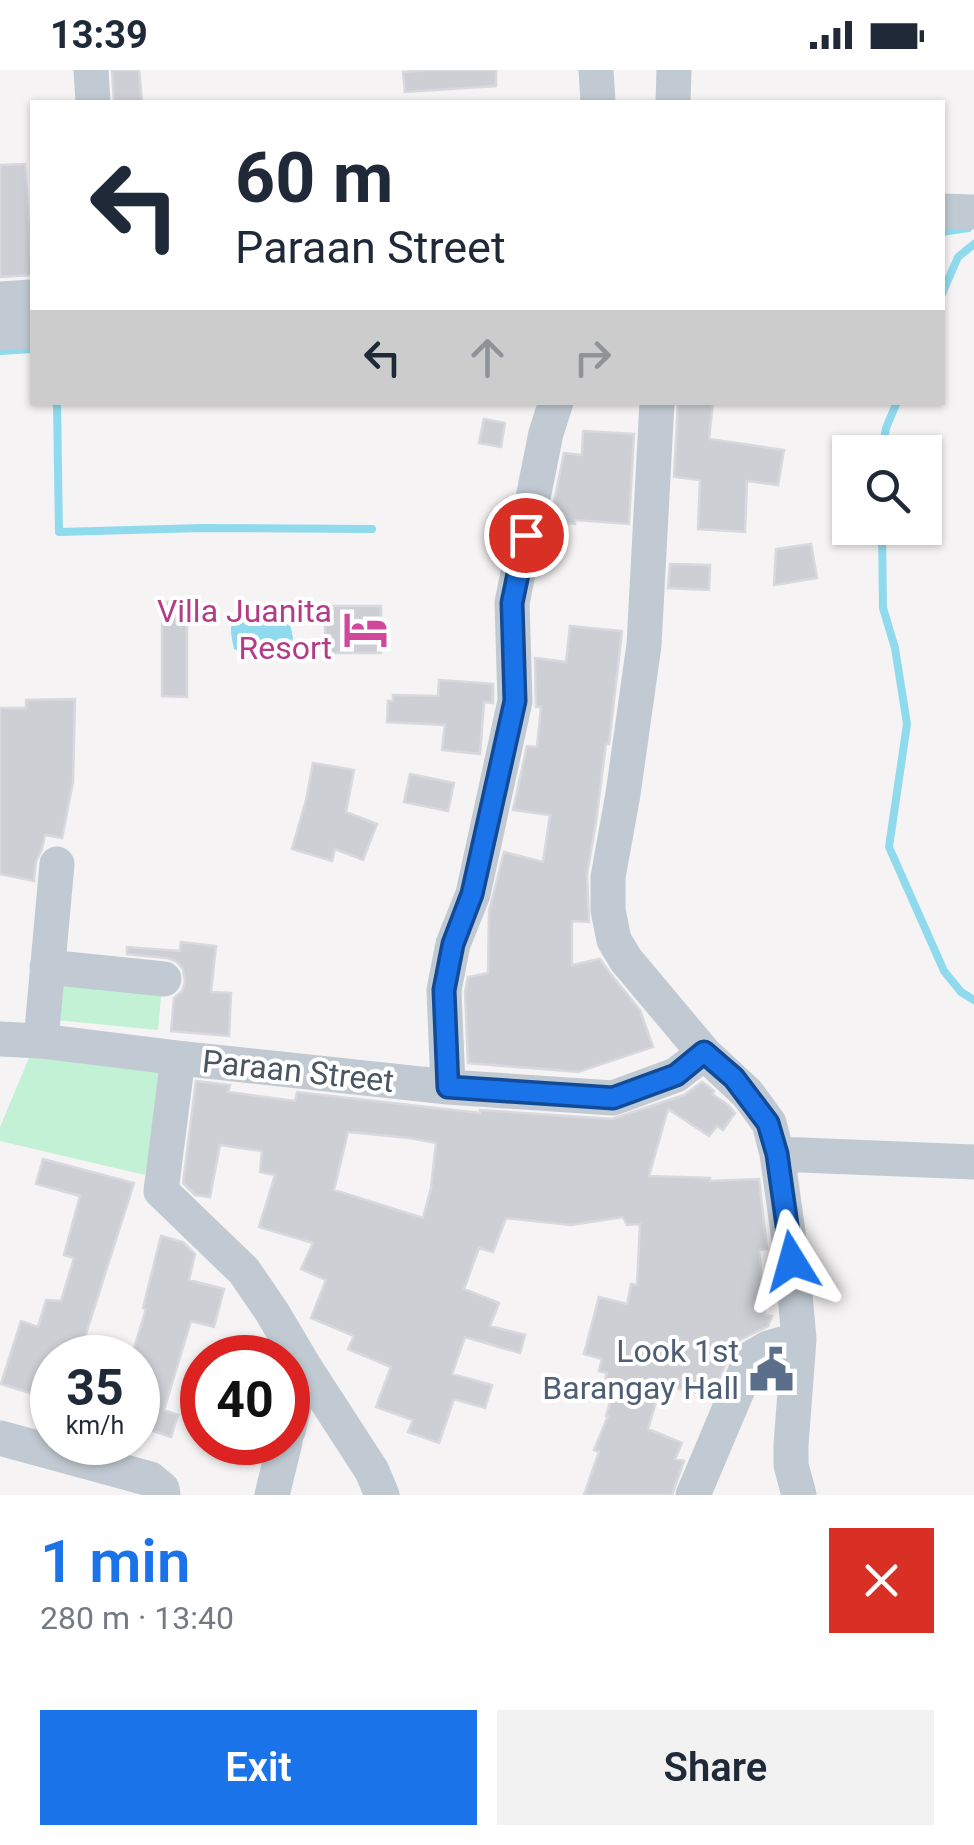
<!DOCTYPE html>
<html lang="en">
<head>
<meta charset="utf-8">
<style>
  :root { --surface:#fff; --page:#f2f2f3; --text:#1f2937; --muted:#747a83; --accent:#1a73e8 }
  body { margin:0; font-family:Roboto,sans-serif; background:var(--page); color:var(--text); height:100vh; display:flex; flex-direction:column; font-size:38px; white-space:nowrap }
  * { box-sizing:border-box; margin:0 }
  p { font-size:32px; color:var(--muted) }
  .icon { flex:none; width:55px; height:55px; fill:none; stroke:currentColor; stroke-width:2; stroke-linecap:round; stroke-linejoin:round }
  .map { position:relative; height:1425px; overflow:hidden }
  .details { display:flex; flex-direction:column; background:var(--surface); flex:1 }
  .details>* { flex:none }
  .guide { position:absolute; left:30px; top:30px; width:915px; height:305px; border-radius:0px; box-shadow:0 2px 8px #0004; background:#fff; color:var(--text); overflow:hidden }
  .fabs { position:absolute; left:832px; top:365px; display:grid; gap:20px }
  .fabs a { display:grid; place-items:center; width:110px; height:110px; border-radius:0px; background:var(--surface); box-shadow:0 2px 8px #0004; font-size:50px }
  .speed { position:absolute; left:30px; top:1265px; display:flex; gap:20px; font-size:50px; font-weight:700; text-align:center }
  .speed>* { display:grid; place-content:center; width:130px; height:130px; border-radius:50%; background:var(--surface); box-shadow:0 2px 8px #0004; line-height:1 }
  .speed small { font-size:25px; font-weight:400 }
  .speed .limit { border:15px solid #d22; background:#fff; color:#111 }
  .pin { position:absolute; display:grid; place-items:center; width:85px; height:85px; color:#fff; margin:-42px; border:5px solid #fff; border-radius:50%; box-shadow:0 2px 10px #0007 }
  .me { position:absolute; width:110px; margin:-55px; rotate:352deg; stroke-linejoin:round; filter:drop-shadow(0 0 8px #0008) }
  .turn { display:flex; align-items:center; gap:35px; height:210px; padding:0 40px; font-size:45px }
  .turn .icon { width:130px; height:130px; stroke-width:2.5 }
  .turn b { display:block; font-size:70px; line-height:85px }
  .lanes { display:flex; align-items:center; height:95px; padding:0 40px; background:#0003; justify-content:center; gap:50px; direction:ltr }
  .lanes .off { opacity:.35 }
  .round { display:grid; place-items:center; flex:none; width:105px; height:105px; border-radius:0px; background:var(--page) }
  .headline { display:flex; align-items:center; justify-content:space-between; height:170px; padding:0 40px }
  h1 { font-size:60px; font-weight:600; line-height:75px; color:var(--accent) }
  .button { display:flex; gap:20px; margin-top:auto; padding:20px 40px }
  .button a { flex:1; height:115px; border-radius:0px; background:var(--accent); color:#fff; font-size:40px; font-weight:600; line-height:115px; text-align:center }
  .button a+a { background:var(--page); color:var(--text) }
  .status { display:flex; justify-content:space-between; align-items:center; height:70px; padding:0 50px; background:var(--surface); direction:ltr }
  .status svg { height:28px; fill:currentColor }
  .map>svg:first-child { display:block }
</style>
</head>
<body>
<div class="status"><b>13:39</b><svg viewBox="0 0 49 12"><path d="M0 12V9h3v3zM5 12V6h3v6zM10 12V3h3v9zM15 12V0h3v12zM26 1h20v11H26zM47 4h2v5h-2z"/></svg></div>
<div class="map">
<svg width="974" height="1425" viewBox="0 0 974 1425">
  <rect width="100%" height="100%" fill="#f5f3f3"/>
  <path fill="#c3f1d5" d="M60 906 162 916 158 960 56 950Z
    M37 969 164 986 145 1105 0 1071V1057Z"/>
  <path fill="#90daee" d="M259 545H288L293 568 290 577 283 580 259 577 242 582 234 579C227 547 231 552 259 545Z"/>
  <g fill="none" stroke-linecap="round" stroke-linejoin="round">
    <path stroke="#90daee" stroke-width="8" d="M942 162 968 158
      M942 224 958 187 974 174
      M0 281 32 279
      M57 332 59 462 202 458 372 459
      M882 382 886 358 897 332
      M882 458 883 538 895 578 907 654 889 777 944 901 961 922 974 930"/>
  </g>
  <path fill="#cdcfd5" stroke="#d7d9de" stroke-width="2.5" fill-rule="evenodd" d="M112 0H139L142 32H114Z
    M431 0H496V16L405 22 403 2Z
    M25 94 32 205 0 207V95Z
    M678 332H713L709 369 784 380 778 415 747 411 745 462 698 459 700 410 674 407Z
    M484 349 505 353 501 377 479 373Z
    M583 361 634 364 629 454 575 450V454L550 452 564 383 582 385Z
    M811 474 817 508 774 515 776 479Z
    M670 494 710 495 709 520 668 518Z
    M162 532H187V627L162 626Z
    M325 536H381V583H325Z
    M570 556 622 561 609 674 606 673 596 752 587 804 589 852 572 851V895L600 889 610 903 640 940 653 977 578 1002 468 993 465 922 468 907 488 903 489 841 504 782 543 792 550 745 513 740 527 676 537 677 541 637H536L535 588 566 592Z
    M439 610 493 614V633L484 632 480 684 442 680 445 655 387 652 388 631H393V625L438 626Z
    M75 629 73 712 62 768 45 765 42 779 36 791 34 811 0 804V638H26V630Z
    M313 693 354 700 346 742 377 754 363 790 335 779 332 791 292 779 306 730Z
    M410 704 454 713 448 741 404 732Z
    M181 872 216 876 211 922 231 923 229 966 171 961 174 928 182 921 185 912 183 899 176 891 167 888 127 884V877L180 881Z
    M196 1011 230 1015 228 1022 295 1031 297 1022 480 1043V1040L612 1049 684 1025 702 1012 708 1016 714 1021 712 1024 728 1035 735 1043 723 1060 717 1056 709 1066 668 1039 649 1106 710 1108V1111L759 1109 767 1179 759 1180 765 1245 772 1246 768 1256 740 1270 732 1279 712 1326 661 1315 648 1359 682 1373 675 1389 684 1391 672 1425H584L599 1382 594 1380 608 1346H606L610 1332 599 1329 607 1303 599 1301 602 1289 584 1284 599 1227 627 1234 631 1214 637 1215 640 1154 627 1155 623 1147 571 1155 506 1148 493 1182 479 1178 464 1219 499 1233 490 1256 525 1265 520 1283 465 1267 452 1304 492 1315 485 1338 454 1329 439 1373 408 1362 413 1350 376 1337 391 1297 348 1279 354 1266 311 1248 326 1210 301 1199 313 1173 259 1157 275 1105 260 1102 262 1081 220 1075 210 1127 195 1125 183 1113ZM348 1062 410 1068 436 1073 431 1118 423 1148 334 1120Z
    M43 1089 134 1113 84 1270 125 1283 124 1288H52V1330L1 1314 21 1251 38 1257 46 1230 61 1231 74 1188 64 1185 80 1126 36 1114Z
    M161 1166 183 1172 195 1184 189 1210 224 1219 214 1257 191 1251 164 1340 178 1345 171 1367 138 1356V1288H131L146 1239 143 1238Z"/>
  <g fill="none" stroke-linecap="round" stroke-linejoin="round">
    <path stroke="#c1cad2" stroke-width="35" d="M91 0 93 32
      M596 0 598 32
      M673 32 674 0
      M942 141 974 142
      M0 229 32 227
      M0 263 32 261
      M657 332 644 575 623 724 608 807V840L614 870 626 890 704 983 747 1023 769 1053 777 1084 792 1191 799 1269 791 1375V1395L799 1425
      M47 897 164 909
      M0 969 41 971 178 988 448 1017 613 1028 676 1005 704 983
      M41 971 57 794
      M178 988 161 1121 244 1201 272 1242 304 1296 372 1401 382 1425
      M448 1017 444 920 453 874 473 824 515 631 512 533 546 363 556 332
      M777 1084 974 1092
      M288 1361 304 1296
      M0 1368 150 1409 162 1419 163 1425
      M272 1425 285 1372
      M693 1425 751 1288 768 1278 799 1269"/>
  </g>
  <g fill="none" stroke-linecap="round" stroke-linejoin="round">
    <defs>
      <path id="route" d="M526 465 512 533 515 631 472 824 453 874 444 920 448 1017 613 1028 676 1005 704 982 734 1008 768 1053 777 1084 792 1191"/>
    </defs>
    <use href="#route" stroke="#114b97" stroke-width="25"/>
    <use href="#route" stroke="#1a73e8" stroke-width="18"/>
  </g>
  <defs>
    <symbol id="hotel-bare" viewBox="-9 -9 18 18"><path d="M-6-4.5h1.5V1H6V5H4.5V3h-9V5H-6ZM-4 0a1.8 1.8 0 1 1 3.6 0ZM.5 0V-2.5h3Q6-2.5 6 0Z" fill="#d1479c" stroke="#fff" stroke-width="2.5" paint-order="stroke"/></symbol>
    <symbol id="civic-bare" viewBox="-9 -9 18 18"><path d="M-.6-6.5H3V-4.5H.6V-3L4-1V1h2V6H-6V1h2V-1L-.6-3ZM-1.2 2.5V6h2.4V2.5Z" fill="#5c6f8a" stroke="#fff" stroke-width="2.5" paint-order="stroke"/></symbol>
  </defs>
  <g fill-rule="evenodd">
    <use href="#hotel-bare" x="334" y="528" width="63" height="63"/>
    <use href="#civic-bare" x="740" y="1268" width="63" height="63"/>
  </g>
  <g text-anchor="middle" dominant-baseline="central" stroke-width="8" stroke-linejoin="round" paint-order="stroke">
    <g font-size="32" fill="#b23c85" stroke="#fff" text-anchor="end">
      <text x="332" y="541">Villa Juanita<tspan x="332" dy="37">Resort</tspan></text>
    </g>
    <g font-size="32" fill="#4a5661" stroke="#fff">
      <text transform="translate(298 1001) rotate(6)">Paraan Street</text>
    </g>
    <g font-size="32" fill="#4e5e75" stroke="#fff" text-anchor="end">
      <text x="739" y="1281">Look 1st<tspan x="739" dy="37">Barangay Hall</tspan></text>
    </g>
  </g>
</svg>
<div class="fabs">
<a><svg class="icon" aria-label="search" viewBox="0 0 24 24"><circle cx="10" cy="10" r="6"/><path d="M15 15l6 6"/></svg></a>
</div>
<div class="speed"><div>35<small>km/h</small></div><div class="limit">40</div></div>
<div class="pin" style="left:526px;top:465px;background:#d93025"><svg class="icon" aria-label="arrive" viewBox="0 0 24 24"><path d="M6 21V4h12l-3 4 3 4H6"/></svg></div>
<svg class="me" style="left:792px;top:1191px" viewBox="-20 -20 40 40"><path d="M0-17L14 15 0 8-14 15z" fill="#1a73e8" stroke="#fff" stroke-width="4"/></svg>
<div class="guide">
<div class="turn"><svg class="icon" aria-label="left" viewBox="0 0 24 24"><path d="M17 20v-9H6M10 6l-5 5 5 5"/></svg><div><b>60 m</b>Paraan Street</div></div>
<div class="lanes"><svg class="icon" aria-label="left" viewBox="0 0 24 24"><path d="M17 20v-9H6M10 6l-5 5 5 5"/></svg><svg class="icon off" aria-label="ahead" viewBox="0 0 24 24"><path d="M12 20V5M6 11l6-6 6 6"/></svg><svg class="icon off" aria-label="right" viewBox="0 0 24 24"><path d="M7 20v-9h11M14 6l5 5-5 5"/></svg></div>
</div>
</div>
<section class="details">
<div class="headline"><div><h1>1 min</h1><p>280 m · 13:40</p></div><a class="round" style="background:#d93025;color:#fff"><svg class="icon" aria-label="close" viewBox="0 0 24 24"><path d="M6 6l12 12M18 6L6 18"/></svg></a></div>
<div class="button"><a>Exit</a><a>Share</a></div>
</section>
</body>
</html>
